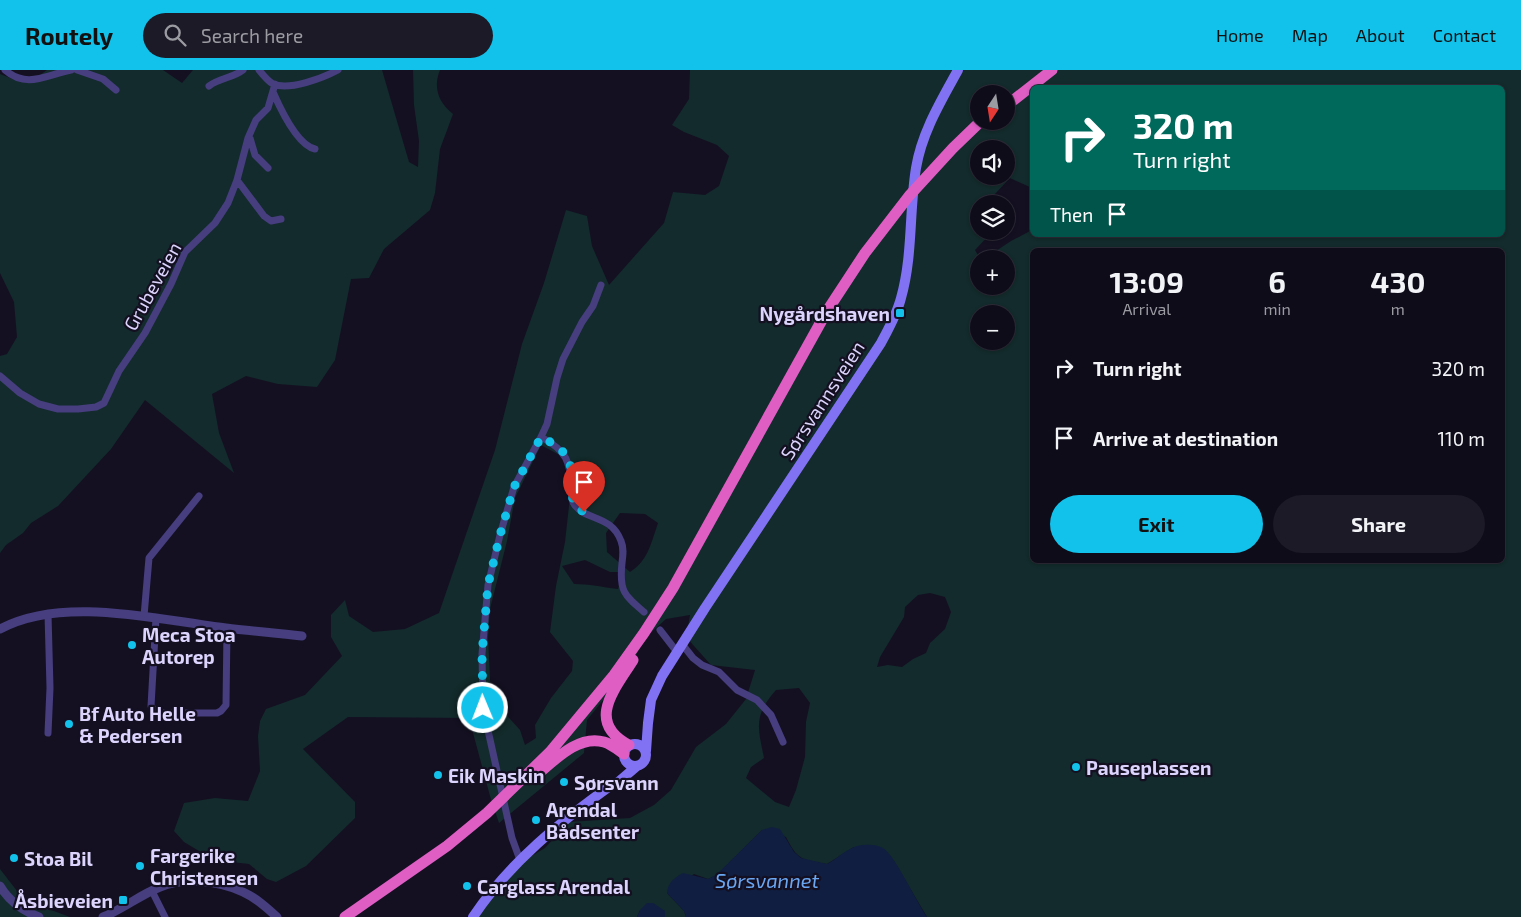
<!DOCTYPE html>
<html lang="en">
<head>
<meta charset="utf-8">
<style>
  :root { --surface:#0f0c1a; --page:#1d1a27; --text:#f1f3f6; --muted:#9b9ba2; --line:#2f2c39; --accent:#12c2ea }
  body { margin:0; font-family:"Exo 2",sans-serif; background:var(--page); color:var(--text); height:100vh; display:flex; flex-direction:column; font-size:19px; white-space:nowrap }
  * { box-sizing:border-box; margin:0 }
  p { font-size:16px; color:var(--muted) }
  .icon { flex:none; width:28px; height:28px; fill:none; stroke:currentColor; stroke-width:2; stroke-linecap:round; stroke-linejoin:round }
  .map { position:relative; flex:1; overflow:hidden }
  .side { position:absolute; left:1030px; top:178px; width:475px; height:315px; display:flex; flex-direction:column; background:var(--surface); border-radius:8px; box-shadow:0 1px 4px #0004,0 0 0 1px var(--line) }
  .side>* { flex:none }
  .banner { position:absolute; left:1030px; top:15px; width:475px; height:152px; border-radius:8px; box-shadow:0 1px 4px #0004,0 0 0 1px var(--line); background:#00695c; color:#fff; overflow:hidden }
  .needle { width:32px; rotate:192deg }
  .fabs { position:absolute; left:970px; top:15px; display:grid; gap:10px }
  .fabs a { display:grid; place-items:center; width:45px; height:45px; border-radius:50%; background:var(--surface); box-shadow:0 1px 4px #0004,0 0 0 1px var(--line); font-size:25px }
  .pin { position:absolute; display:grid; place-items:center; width:42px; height:42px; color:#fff; margin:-51px -21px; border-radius:50% 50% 50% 0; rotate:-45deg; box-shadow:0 0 5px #0007 }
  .pin .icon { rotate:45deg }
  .me { position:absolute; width:55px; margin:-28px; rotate:359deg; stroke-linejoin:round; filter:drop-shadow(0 0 4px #0008) }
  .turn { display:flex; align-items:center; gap:18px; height:105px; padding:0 20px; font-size:22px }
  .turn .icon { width:65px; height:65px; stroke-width:2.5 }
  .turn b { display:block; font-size:35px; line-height:42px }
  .then { display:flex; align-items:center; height:48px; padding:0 20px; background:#0003; gap:10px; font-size:19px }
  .eta { display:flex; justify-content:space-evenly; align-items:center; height:85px; text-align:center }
  .eta b { font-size:30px; font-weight:700; line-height:35px }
  .cta { display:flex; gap:10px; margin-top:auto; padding:10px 20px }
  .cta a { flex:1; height:58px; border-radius:30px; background:var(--accent); color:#111; font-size:20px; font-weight:700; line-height:58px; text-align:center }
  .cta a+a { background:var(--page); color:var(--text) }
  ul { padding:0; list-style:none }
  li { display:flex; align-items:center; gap:15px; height:70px; padding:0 20px }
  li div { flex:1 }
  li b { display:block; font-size:19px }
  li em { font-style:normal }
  header { display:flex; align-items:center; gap:30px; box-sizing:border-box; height:70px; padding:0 25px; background:var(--accent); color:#111 }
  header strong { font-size:24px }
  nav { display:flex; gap:28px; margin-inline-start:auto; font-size:18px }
  .search { width:350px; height:45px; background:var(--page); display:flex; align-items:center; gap:12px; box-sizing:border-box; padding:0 18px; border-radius:28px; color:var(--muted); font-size:19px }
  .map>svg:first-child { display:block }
</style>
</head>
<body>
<header>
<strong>Routely</strong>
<div class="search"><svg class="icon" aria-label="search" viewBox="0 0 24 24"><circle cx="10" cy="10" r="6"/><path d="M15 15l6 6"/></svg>Search here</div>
<nav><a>Home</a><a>Map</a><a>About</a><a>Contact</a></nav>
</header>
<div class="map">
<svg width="1521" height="847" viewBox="0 0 1521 847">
  <rect width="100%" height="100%" fill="#141022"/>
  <path fill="#132b2c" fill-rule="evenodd" d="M47 0H163L182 13 193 0H382L409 92 418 97 419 71 414 35 413 0H440C433 17 438 32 453 44L440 79 435 123 430 140 384 179 369 208 351 209 335 290 317 317 278 314 246 306 212 324 219 363 234 403 145 330 111 379 58 436 31 453 23 463 6 475 0 483V286L7 284 17 267 14 232 0 203V4L18 11 40 5Z
    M690 0H1521V847H927L901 803 854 777 827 794C802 789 798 791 786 767L762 760 717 805 708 809 694 804 667 823 684 841 686 847H665V841L640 840 637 847H476L510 799 545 778 569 752 630 748 654 735 671 720 696 677 726 654 746 629 755 600 711 595 686 567 690 545 666 549 646 567 629 598 587 650 584 683 499 753 490 726 469 648 348 647 303 679 355 732V748L306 796 276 812 267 809 249 794 214 790 184 772 174 761 184 733 215 728 248 731 260 701 258 666 260 651 266 639 305 625 342 586 331 567V545L345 530 349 546 373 562 405 559 439 543 495 380 522 274 544 213 566 140 587 146 592 176 609 215 664 153 673 122 705 125 719 116 729 86 717 75 684 62 672 55 689 29ZM1032 18H1502V165H1032V160L1011 171 984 189H1006V216H979V189H980L975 180 993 161H979V134H996L994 125 1010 108 1032 118ZM979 24H1006V51H979ZM979 79H1006V106H979ZM1032 180H1502V490H1032ZM979 244H1006V271H979ZM541 375 565 388 571 418 565 472 556 516 550 562 573 591 572 601 551 628 535 655 536 668 525 675 520 660 491 628 488 568 490 539 507 471 515 428ZM620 443 645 444 658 453C651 473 648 491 630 502L607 482 606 463ZM585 490 610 502H623L618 519C602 517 589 514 574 514L562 496ZM930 523 945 527 951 542 945 559 930 573 926 583 913 589 902 597 888 595 877 597 880 587 904 547 905 537 918 525ZM799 618 810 633 806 652 805 687 796 720 789 737 775 732 746 708 751 697 764 688C758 657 753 646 776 620Z
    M0 799 24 830 70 847H0Z"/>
  <path fill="#0f1e41" d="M772 757 780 759 794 782 801 788 827 794C837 789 846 779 857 776 865 774 876 774 883 778 895 785 917 833 927 847H686L684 841 667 823C668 812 674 808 683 803L708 809 716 805 762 760Z
    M647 833H653L665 841V847H637L640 840Z"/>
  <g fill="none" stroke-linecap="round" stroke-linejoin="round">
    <path stroke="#463e7e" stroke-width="7" d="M5 0C27 19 46 5 71 0
      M77 0 103 9 116 20
      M259 0C263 5 268 11 273 14 289 21 323 8 338 0
      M209 16C219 8 233 8 243 0
      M273 22C280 38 297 75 315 79
      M248 68H250L255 85 268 98
      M237 110 264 146 271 151 281 149
      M0 306 20 323 39 334 58 339H78L96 337 104 333 119 301 145 263 171 214 185 182 215 153 228 133 237 110 248 68 256 50 268 38 275 14
      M541 367C567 381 570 391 572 419 572 424 571 430 574 434 585 451 611 444 621 471 624 478 623 485 622 493 619 521 624 525 644 542
      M144 546 149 488 199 426
      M156 548 151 636 155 641 163 643H217L221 641 226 635 227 558
      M660 560 677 582
      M682 574 693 588 702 595 719 602 737 620 757 630 771 645 783 672
      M48 663 50 618 48 544
      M520 790 512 768 483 638 482 584 488 515 500 465 514 417 541 367 547 354 557 308 563 289 582 252 593 236 601 215
      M152 821 165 847"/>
    <path stroke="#463e7e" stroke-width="9" d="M0 559C63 525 158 550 226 558 251 561 277 563 302 566
      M0 816C9 831 23 841 39 847
      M103 847C123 839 140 825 160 817 184 807 220 811 243 822 256 828 266 837 277 847"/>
    <path stroke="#8172f4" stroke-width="10" d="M624 685a11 11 0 1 1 22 0a11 11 0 1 1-22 0Z
      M646 681 648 653 651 630 662 606 705 538 881 273C889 258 897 244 901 228 913 186 909 141 916 98 922 62 941 31 958 0
      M473 847C509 793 561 751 613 714H616L637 696"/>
    <path stroke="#de5ec4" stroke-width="11" d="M1006 36 1052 0
      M629 675C585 652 615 619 633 590
      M533 708C552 693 577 664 604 672 611 674 617 679 624 684
      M345 847 447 776 487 743 550 682 614 605 644 563 673 518 827 241 865 183 909 126 953 78 981 51"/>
  </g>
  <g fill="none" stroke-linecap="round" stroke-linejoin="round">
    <path stroke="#12c2ea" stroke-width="9" stroke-dasharray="0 16.2" d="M483 638 482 584 488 515 500 465 514 417 541 367C551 372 561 378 567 387 578 406 562 430 584 442"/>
  </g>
  <g fill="#12c2ea" stroke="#141022" stroke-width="2">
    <rect x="895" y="238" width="10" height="10" rx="2.5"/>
    <circle cx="132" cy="575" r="5"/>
    <circle cx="69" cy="654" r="5"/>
    <circle cx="1076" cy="697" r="5"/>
    <circle cx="438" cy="705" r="5"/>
    <circle cx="564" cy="712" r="5"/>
    <circle cx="536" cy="750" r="5"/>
    <circle cx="14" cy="788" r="5"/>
    <circle cx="140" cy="796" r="5"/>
    <circle cx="467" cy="816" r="5"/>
    <rect x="118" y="825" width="10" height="10" rx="2.5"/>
  </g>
  <g text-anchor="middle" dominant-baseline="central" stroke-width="4.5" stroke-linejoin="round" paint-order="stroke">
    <g font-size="19" fill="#dcd4fc" stroke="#141022">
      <text transform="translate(152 216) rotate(-61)">Grubeveien</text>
      <text transform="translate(822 330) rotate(-57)">Sørsvannsveien</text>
    </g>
    <g font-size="19" font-weight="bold" fill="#dcd4fc" stroke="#141022" text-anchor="start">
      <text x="890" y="243" text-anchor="end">Nygårdshaven</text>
      <text x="142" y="564">Meca Stoa<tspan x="142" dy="22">Autorep</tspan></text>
      <text x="79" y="643">Bf Auto Helle<tspan x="79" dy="22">&amp; Pedersen</tspan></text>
      <text x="1086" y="697">Pauseplassen</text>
      <text x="448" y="705">Eik Maskin</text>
      <text x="574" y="712">Sørsvann</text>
      <text x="546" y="739">Arendal<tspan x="546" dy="22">Bådsenter</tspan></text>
      <text x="150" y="785">Fargerike<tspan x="150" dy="22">Christensen</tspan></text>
      <text x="24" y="788">Stoa Bil</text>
      <text x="477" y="816">Carglass Arendal</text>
      <text x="113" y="830" text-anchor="end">Åsbieveien</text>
    </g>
    <g font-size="20" font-style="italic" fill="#6aa8f4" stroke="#141022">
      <text x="767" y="810">Sørsvannet</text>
    </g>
  </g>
</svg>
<div class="fabs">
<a><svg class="needle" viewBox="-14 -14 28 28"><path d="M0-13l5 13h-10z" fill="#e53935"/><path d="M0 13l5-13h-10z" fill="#9b9ba2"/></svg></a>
<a><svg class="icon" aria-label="sound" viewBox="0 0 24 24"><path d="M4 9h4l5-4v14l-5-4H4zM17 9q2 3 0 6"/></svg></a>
<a><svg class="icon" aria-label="layers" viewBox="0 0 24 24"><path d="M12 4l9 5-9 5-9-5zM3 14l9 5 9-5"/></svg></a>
<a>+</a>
<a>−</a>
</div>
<div class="pin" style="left:584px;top:442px;background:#d93025"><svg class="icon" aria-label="arrive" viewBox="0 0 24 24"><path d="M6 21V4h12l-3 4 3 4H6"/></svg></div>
<svg class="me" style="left:483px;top:638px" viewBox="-20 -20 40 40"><circle r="17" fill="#12c2ea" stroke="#fff" stroke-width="3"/><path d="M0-11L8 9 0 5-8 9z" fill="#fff"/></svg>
<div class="banner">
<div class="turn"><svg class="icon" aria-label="right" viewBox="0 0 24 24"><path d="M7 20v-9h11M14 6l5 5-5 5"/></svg><div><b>320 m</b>Turn right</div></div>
<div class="then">Then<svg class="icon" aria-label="arrive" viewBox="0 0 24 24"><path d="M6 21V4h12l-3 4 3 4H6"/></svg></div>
</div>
<section class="side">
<div class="eta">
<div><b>13:09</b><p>Arrival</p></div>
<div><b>6</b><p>min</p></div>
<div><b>430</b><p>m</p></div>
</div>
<ul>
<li><svg class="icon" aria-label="right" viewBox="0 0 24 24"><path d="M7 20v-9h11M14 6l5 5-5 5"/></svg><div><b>Turn right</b></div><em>320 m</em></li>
<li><svg class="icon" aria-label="arrive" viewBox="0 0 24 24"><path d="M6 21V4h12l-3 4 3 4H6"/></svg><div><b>Arrive at destination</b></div><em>110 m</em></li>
</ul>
<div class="cta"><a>Exit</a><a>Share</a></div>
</section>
</div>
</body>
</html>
